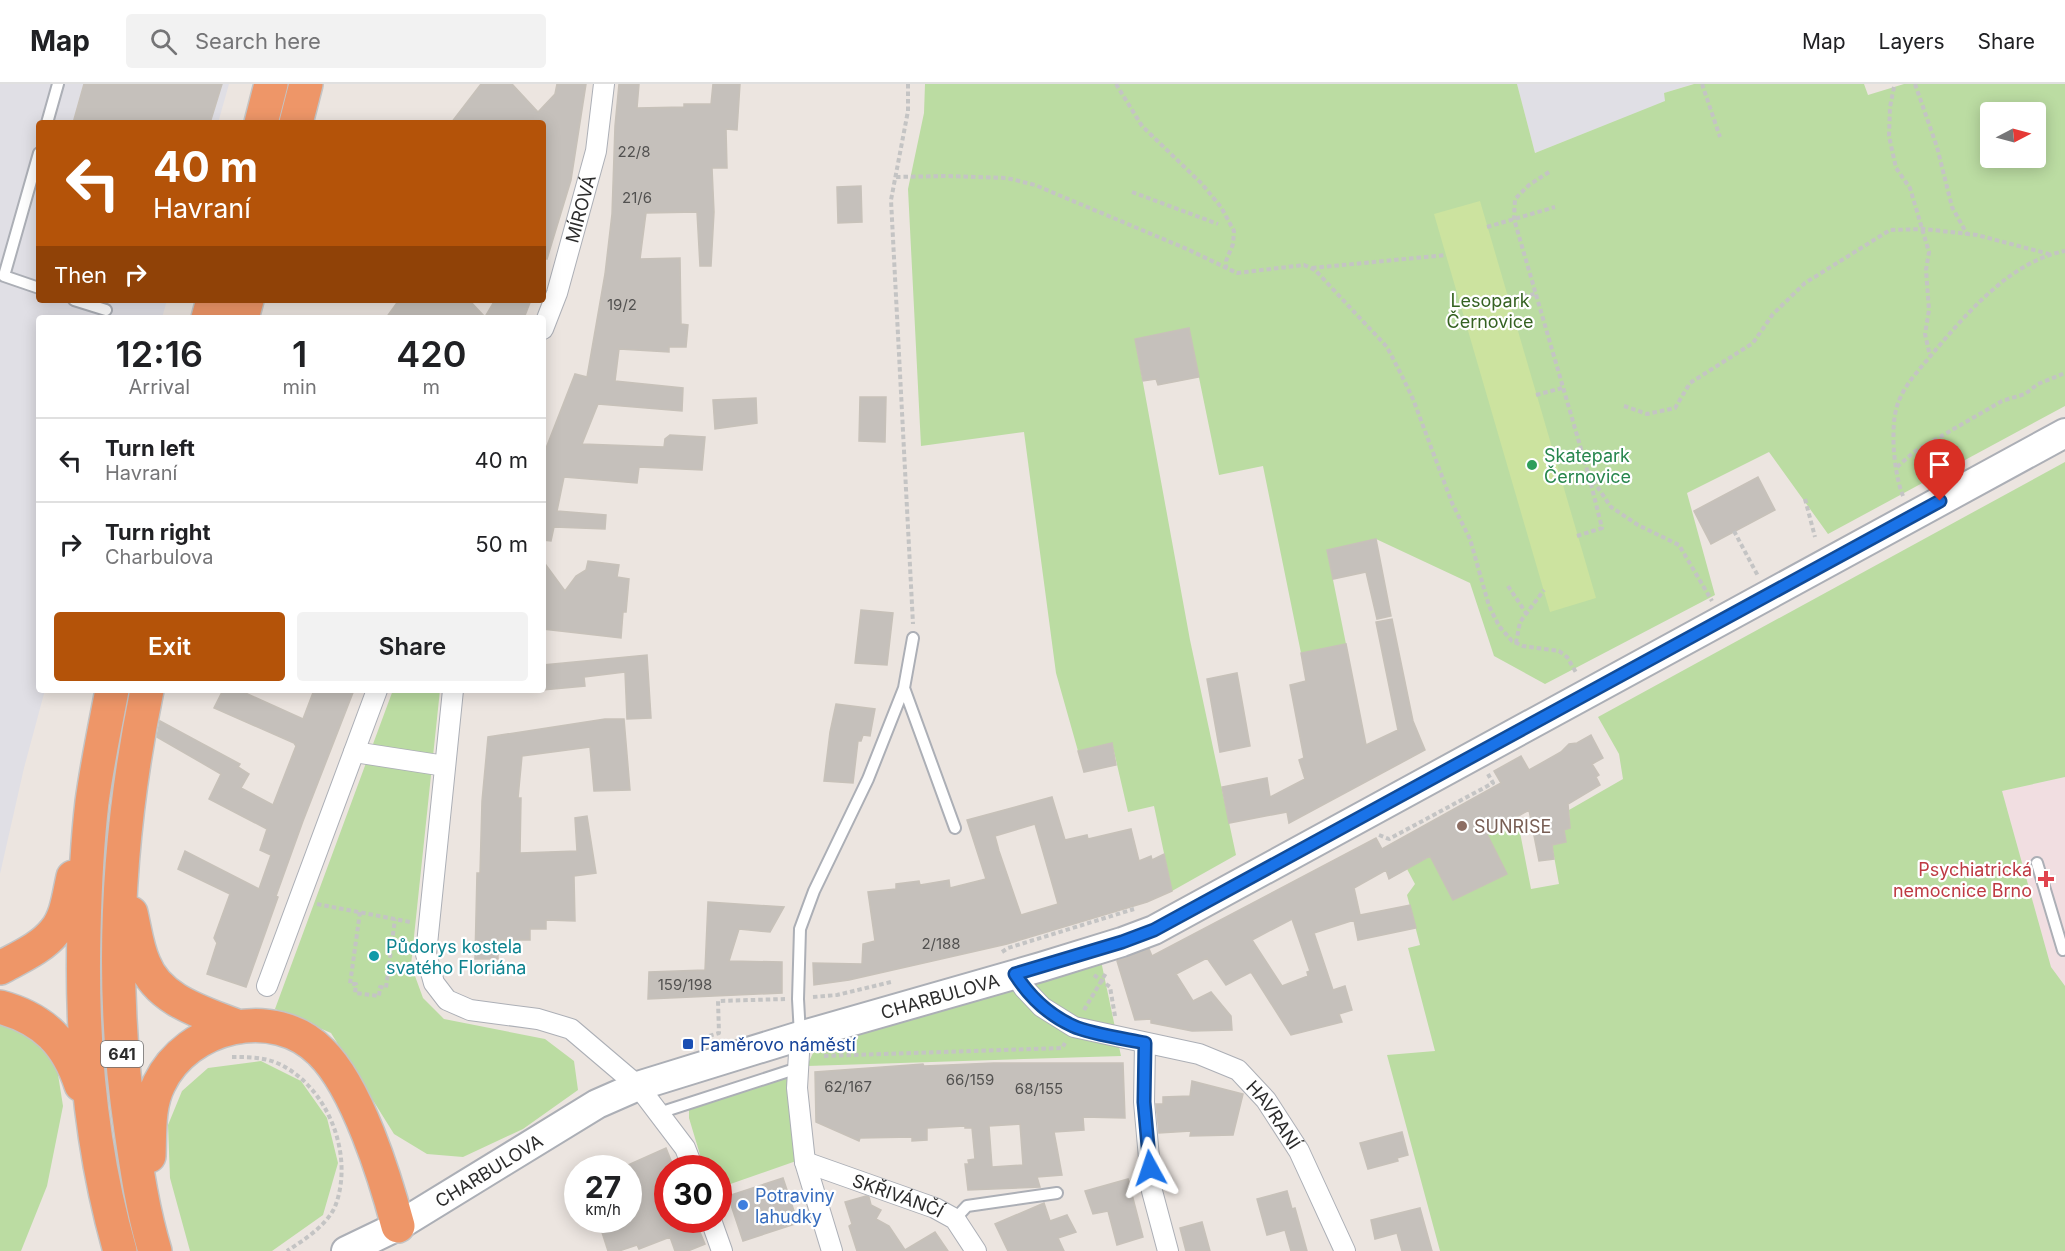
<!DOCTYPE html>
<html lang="en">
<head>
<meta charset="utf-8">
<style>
  :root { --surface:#fff; --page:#f2f2f2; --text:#202124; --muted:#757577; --line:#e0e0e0; --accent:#b45309 }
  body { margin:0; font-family:Inter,sans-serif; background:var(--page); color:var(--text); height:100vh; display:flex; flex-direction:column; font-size:22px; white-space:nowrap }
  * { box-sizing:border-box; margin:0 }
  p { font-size:20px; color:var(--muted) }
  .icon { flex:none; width:33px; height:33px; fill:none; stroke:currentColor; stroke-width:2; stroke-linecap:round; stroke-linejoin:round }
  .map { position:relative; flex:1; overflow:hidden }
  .panel { position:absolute; left:36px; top:231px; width:510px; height:378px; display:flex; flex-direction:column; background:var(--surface); border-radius:6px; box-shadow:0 3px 15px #0003 }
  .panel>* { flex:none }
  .banner { position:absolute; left:36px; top:36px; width:510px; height:183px; border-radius:6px; box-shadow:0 3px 15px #0003; background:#b45309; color:#fff; overflow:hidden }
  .needle { width:39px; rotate:84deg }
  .buttons { position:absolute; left:1980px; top:18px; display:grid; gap:12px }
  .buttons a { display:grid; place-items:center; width:66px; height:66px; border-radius:6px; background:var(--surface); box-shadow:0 3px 15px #0003; font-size:30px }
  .speed { position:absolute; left:564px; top:1071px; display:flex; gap:12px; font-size:30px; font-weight:700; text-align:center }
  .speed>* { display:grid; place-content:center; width:78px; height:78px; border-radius:50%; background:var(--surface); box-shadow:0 3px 15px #0003; line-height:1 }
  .speed small { font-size:15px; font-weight:400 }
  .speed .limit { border:9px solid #d22; background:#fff; color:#111 }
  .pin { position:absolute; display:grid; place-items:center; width:51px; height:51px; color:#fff; margin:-62px -26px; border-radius:50% 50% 50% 0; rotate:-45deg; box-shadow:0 0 6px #0007 }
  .pin .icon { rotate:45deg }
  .me { position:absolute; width:66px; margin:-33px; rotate:355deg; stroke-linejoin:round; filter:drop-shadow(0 0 4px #0008) }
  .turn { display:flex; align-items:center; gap:21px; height:126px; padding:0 18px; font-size:27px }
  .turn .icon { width:78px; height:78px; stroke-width:2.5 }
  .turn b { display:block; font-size:42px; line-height:51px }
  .then { display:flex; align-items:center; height:57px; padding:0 18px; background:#0003; gap:12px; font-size:22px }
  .eta { display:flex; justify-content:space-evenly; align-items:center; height:102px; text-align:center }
  .eta b { font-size:36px; font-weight:600; line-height:42px }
  .cta { display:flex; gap:12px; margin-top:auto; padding:12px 18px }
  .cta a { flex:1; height:69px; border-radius:6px; background:var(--accent); color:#fff; font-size:24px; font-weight:600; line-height:69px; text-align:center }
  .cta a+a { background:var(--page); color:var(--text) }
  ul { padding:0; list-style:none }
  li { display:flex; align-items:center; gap:18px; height:84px; padding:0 18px; border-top:2px solid var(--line) }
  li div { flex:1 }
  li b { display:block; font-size:22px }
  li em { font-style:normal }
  header { display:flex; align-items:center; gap:36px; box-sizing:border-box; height:84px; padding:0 30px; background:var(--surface); border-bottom:2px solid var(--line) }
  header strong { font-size:28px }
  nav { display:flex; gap:33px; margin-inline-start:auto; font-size:21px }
  .search { width:420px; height:54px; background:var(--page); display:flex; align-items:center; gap:15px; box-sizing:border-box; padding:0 21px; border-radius:6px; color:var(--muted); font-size:22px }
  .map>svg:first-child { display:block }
</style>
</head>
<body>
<header>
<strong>Map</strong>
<div class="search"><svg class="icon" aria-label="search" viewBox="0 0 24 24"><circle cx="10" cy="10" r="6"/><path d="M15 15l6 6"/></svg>Search here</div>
<nav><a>Map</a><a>Layers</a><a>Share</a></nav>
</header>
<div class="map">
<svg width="2065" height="1167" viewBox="0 0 2065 1167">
  <rect width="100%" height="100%" fill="#ece5e0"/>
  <path fill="#e0dfe5" d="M0 0H229L218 39H39V216H167L162 234H39V606H45L24 684 0 790Z
    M1517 0H1693L1664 9 1666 17 1535 69Z"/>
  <path fill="#f1dee1" d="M2065 693V902L2051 883 2002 707Z"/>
  <path fill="#bbdca2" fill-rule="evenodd" d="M925 0H1517L1535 69 1665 17 1664 9 1694 0H1864L1868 11 1904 0H2065V322L1828 450 1769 368 1687 409 1715 511 1545 600 1494 572 1470 499 1376 455 1327 466 1346 560 1301 569 1263 382 1219 391 1189 245 1135 255 1190 556 1236 771 1172 807 1154 722 1128 728 1112 659 1078 667 1056 589 1024 348 921 362 908 105 924 29ZM1990 28H2036V74H1990Z
    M2065 378V693L2002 707 2051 883 2065 902V1167H1440L1387 971 1435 967 1408 864 1420 861 1407 811 1415 800 1407 785 1430 772 1487 750 1517 733 1531 805 1559 800 1552 761 1566 758 1564 746 1570 744 1569 726 1623 695 1619 670 1598 633Z
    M393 606H440L411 881 423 914 444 935 545 955 574 977 578 1006 523 1045 463 1073 427 1070 394 1050 331 949 275 925Z
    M1100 872 1121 972 807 982 819 956Z
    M0 933 45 961 57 984 63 1022 47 1102 21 1167H0Z
    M261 977 301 997 327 1034 338 1079 323 1131 272 1167H190L170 1094 168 1041 182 1007 208 984Z
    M788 991 799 1076 719 1104 718 1084H704L689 1034V1025Z"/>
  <path fill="#cce39f" d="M1480 117 1596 514 1550 528 1434 130Z"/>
  <path fill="#c5c0bb" stroke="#c7c1b9" stroke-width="1.5" fill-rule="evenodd" d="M84 0H222L210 39H73Z
    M481 0H512L538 28 555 10 557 0H586L571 96 547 175 543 174V39H451Z
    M619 0H639L637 24 684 23V20H711L713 0H740L737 46 726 45 727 84H712L714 128 711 182H700L697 128 646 129 640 175 680 174 681 240 688 241 686 263H669V268L619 265 615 297 683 304 682 327 598 320 582 360 664 363 665 355 670 351 705 353 702 386 639 383 637 399 564 393 557 427 606 431 605 445 554 443 551 457 543 456V372L575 290 587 293 605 190 612 130 615 42Z
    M861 102 862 138 838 139 837 103Z
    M399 216H469L485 233 495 216H531L524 234H386Z
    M1189 244 1199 293 1158 301 1156 295 1143 297 1135 255Z
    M860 313H886L885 358 859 357Z
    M756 314 757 339 715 345 713 316Z
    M1758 393 1775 426 1711 460 1694 427Z
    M1376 455 1391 532 1377 535 1366 488 1333 495 1327 466Z
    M543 477 565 507 576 492 586 486 588 477 619 481 617 493 629 495 626 528H623L621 554 543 545Z
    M861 526 893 529 887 581 855 579Z
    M1392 535 1413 637 1425 666 1289 739 1287 728 1229 739 1222 703 1267 694 1270 713 1305 695 1299 676 1304 674 1290 601 1306 597 1301 569 1346 560 1366 661 1398 646 1376 538Z
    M647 571 651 634 627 635 625 588 584 593 585 602 543 606V581Z
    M1237 589 1250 662 1220 668 1207 595Z
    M223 606H239L303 635 314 606H354L303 737 276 812 278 813 246 903 207 890 217 859 214 854 230 810 178 785 185 767 259 805 271 771 260 766 267 745 209 715 221 690 157 653 160 637 240 680 238 683 249 690 241 704 273 721 296 662 294 659 214 624Z
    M836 620 875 625 870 652 863 651 861 657H858L853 699 824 697 830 648Z
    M605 635H624L630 706 594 707 590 663 522 672 518 714H521L520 769 577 767 575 734 587 732 596 789 574 792 575 837 546 836V845H530V856H498V875H475L477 789H480L482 717 488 653Z
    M1591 651 1603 674 1592 680 1599 691 1596 693 1600 701 1568 720 1570 744 1564 746 1566 758 1552 761 1554 775 1539 777 1529 726 1487 750 1507 790 1453 816 1430 772 1389 795 1386 786 1354 804 1360 831 1410 821 1416 844 1358 856 1354 836 1314 849 1333 906 1345 902 1352 926 1339 930 1342 938 1291 951 1251 888 1226 901 1207 874 1176 890 1193 917 1211 908 1231 932 1232 946 1192 947 1151 939V935L1135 936 1117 877 1149 865 1152 872 1376 754 1382 765 1501 699 1494 687 1521 672 1529 686 1561 668 1569 660 1577 659ZM1292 835 1310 887 1307 888 1308 892 1282 902 1252 856Z
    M1112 659 1116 681 1084 688 1078 667Z
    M1052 713 1065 756 1087 751 1088 755 1131 745 1139 777 1151 772 1152 776 1164 770 1172 807 1147 818 1007 860 849 896 814 901 813 879 862 880 863 860 875 857 868 808 896 805V800L919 797 920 801 949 796 950 804 986 795 967 736ZM1035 740 1058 820 1021 831 999 767 995 752Z
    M708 818 784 823 770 848 739 845 729 877 782 878V909L648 915 649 888 705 886Z
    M994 979H1123L1125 1034 1083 1033 1084 1046 1054 1048 1062 1091 1037 1093 1040 1103 968 1106 965 1080H969L968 1076 975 1075 972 1044H965V1042L927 1044V1056L912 1057V1053L860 1054 859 1057 816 1038 815 988 923 980 924 982ZM1020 1040 1023 1081 992 1083 989 1042Z
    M1192 997 1243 1010 1233 1051 1190 1052 1191 1047 1159 1049 1156 1020H1163V1013L1190 1012Z
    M1402 1048 1408 1071 1397 1074 1398 1077 1368 1085 1360 1059Z
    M666 1064 674 1084H668V1136H699L700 1140 697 1141 705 1160 688 1167H675L670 1153 639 1165 637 1161 619 1167H608L598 1136H628V1081Z
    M783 1094 798 1139 743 1157 728 1112Z
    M1128 1095 1143 1153 1117 1161 1108 1127 1093 1130 1085 1107Z
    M1287 1107 1292 1125 1295 1124 1307 1167H1291L1285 1146 1267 1151 1257 1115Z
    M866 1112 869 1113 871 1121 881 1126 876 1135 889 1142 905 1166 935 1148 948 1167H857L849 1142 852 1140 845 1118Z
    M1044 1119 1050 1137 1067 1131 1076 1148 1058 1154 1064 1167H1008L995 1140Z
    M1420 1124 1432 1167H1402L1397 1149 1375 1155 1371 1136Z
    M1202 1138 1210 1167H1186L1180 1144Z"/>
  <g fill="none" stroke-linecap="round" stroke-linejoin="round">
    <defs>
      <path id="lane" d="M47 39 58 0
        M39 69 4 192 39 204
        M74 216 106 226
        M904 604 955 744
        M2037 779 2063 866 2065 865
        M800 951 798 915 800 845 814 807 868 695 904 604 913 554
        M659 1029 798 984
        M955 1135 967 1122 1057 1109"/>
      <g id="street">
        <path id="s1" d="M543 245 557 209 596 67 604 0"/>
        <path d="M453 606 426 870 434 899 447 916 470 926 538 935 571 945 638 1002 685 1064 693 1084"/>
        <path d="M354 668 445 682"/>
        <path id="s2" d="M1015 890 1024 904 1042 923 1074 943 1199 970 1238 986 1266 1016 1299 1067 1345 1167"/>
        <path d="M267 902 377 606"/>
        <path d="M800 952 797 1004 805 1078 832 1167"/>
        <path d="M1145 959 1144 1018 1152 1107 1168 1167"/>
        <path id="s3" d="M805 1078 935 1124 955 1135 976 1167"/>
        <path d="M711 1136 722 1167"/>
      </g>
      <g id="secondary">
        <path id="s4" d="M346 1167 398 1142 597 1020 638 1002 800 952 1041 883 1122 858 1154 846 2065 349"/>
      </g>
      <path id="highway" d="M261 39 271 0
        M296 39 306 0
        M208 234 213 216
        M242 234 247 216
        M112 606C105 643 97 681 92 718 87 761 85 804 84 846 81 954 90 1063 120 1167
        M147 606C117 752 109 899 131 1046 137 1087 143 1128 155 1167
        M131 829C135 846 137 864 144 879 158 917 205 929 239 943
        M0 884C18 874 42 864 55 847 67 833 69 810 73 793
        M0 923C44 935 67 959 81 1001
        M149 1072C150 1048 148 1022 159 1000 187 941 274 920 321 968 357 1003 385 1093 398 1142"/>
    </defs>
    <use href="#lane" stroke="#acafb6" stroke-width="14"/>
    <use href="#street" stroke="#acafb6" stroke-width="22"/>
    <use href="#secondary" stroke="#acafb6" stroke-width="32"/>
    <use href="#highway" stroke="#c4c4c4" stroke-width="36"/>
    <path stroke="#c4c4c4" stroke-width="4" stroke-dasharray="4.5 3" stroke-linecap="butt" d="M908 0V27L891 116 913 540
      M1116 0 1142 42 1202 100 1221 123 1234 147 1233 160 1226 177V184
      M1702 0 1720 53
      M1915 0 1937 63 1952 123 1967 150
      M1894 3 1890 23 1889 52 1896 84 1910 104 1929 168 1926 186 1929 226 1925 250 1930 272
      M1549 88 1529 101 1515 115 1514 135 1588 389 1611 423 1638 441 1679 461 1712 517
      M896 93 947 92 1007 94 1035 101 1187 165 1237 189 1304 181 1315 186 1387 263 1402 292 1413 315 1452 419 1470 455 1489 522 1499 542 1512 557 1523 562 1559 567 1567 573 1577 590
      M1132 108 1218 140
      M1487 143 1555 123
      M1312 184 1446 171
      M1508 215 1535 210
      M1536 311 1562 304
      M1624 322 1647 330 1675 324 1690 299 1753 259 1773 230 1805 199 1890 146 1924 145 1977 151 2049 170
      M1897 383 1914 368 2002 317 2025 310 2038 300 2065 289
      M1903 412C1894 390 1890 345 1897 322 1903 302 1920 285 1933 269 1967 229 2011 177 2065 167
      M1805 415 1815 453
      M1734 447 1758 492
      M1577 452 1602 444 1589 392
      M1508 502 1526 529
      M1516 559 1520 538 1544 506
      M1379 751 1389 755 1493 699 1488 690
      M317 820 410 838
      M360 828 350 900H356L355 909 379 912 380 903 386 904 395 835
      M1002 868 1008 864 1134 825
      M1094 891 1110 903 1115 932
      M813 913 837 911 891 898
      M1084 926 1106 889
      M702 954 719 949 718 917 785 915
      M824 972 1062 964 1065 959
      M232 973C247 973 263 973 277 979 327 1001 354 1069 336 1120 329 1140 304 1156 287 1167"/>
    <use href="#lane" stroke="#fff" stroke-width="10"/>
    <use href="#street" stroke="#fff" stroke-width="20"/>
    <use href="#secondary" stroke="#fff" stroke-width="28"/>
    <use href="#highway" stroke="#ee9668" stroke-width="33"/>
  </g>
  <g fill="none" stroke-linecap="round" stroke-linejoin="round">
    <defs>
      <path id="route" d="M1150 1084 1144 1018 1145 959C1126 955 1090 950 1073 942 1049 931 1029 912 1015 890L1122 858 1154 846 1940 417"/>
    </defs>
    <use href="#route" stroke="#114b97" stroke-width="15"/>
    <use href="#route" stroke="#1a73e8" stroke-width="10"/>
  </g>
  <circle fill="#2e9e5b" stroke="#fff" stroke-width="2" cx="1532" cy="381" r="6"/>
  <circle fill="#8d6e63" stroke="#fff" stroke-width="2" cx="1462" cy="742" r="6"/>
  <path fill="#e0444e" stroke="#fff" stroke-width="2" d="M2043 786h6v6h6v6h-6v6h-6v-6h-6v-6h6z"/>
  <circle fill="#0f9aa8" stroke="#fff" stroke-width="2" cx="374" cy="872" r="6"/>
  <rect fill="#1a4fb4" stroke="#fff" stroke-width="2" x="682" y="954" width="12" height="12" rx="3"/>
  <circle fill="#3f7fe0" stroke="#fff" stroke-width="2" cx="743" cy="1121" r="6"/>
  <g text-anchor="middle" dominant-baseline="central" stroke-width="4.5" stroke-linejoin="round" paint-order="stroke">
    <g font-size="15" fill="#525150">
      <text x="634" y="67">22/8</text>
      <text x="637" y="113">21/6</text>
      <text x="622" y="220">19/2</text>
      <text x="941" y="859">2/188</text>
      <text x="685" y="900">159/198</text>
      <text x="970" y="995">66/159</text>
      <text x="848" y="1002">62/167</text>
      <text x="1039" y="1004">68/155</text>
    </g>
    <rect fill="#fff" stroke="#6b6b6b" stroke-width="1.5" x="101" y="957" width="42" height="26" rx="4.5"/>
    <g font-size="16" font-weight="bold" fill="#2c2c2c">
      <text x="122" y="970">641</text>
    </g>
    <g font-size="18" fill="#2c2c2c" stroke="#fff">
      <text stroke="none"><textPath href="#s1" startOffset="126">MÍROVÁ</textPath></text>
      <text stroke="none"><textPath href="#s4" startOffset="651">CHARBULOVA</textPath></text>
      <text stroke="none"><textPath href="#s2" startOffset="308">HAVRANÍ</textPath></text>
      <text stroke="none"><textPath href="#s4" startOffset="164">CHARBULOVA</textPath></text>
      <text stroke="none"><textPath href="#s3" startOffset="99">SKŘIVÁNČÍ</textPath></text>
    </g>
    <g font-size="18" fill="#356222" stroke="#fff">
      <text x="1490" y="216">Lesopark<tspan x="1490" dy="21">Černovice</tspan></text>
    </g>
    <g font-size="18" fill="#27864d" stroke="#fff" text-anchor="start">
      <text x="1544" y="371">Skatepark<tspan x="1544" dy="21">Černovice</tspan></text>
    </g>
    <g font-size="18" fill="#785e54" stroke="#fff" text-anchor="start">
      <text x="1474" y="742">SUNRISE</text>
    </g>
    <g font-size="18" fill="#be3a42" stroke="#fff" text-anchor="end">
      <text x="2032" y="785">Psychiatrická<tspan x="2032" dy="21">nemocnice Brno</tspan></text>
    </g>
    <g font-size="18" fill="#0d838f" stroke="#fff" text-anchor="start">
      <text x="386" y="862">Půdorys kostela<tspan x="386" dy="21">svatého Floriána</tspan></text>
    </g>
    <g font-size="18" fill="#164399" stroke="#fff" text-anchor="start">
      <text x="700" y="960">Faměrovo náměstí</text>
    </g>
    <g font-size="18" fill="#366cbe" stroke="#fff" text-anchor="start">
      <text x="755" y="1111">Potraviny<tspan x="755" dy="21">lahudky</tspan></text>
    </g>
  </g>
</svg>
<div class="buttons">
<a><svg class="needle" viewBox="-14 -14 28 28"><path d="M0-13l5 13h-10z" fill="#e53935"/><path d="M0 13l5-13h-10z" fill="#757577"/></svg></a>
</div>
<div class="speed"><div>27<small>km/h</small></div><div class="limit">30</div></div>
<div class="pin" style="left:1940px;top:417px;background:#d93025"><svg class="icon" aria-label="arrive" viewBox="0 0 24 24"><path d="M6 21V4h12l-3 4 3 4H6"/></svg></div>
<svg class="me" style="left:1150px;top:1084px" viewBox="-20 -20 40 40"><path d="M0-17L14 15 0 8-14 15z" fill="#1a73e8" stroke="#fff" stroke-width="4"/></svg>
<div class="banner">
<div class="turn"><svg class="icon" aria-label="left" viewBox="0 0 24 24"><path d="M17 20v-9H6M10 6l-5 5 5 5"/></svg><div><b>40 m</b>Havraní</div></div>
<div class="then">Then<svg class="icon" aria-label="right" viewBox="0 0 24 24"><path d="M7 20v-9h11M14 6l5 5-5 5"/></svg></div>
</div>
<section class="panel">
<div class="eta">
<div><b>12:16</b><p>Arrival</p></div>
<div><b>1</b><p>min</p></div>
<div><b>420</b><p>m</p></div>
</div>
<ul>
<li><svg class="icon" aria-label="left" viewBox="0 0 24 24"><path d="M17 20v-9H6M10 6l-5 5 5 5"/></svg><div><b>Turn left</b><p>Havraní</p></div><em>40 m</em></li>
<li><svg class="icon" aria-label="right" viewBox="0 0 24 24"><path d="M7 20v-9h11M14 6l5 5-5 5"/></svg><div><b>Turn right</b><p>Charbulova</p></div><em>50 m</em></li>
</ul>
<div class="cta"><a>Exit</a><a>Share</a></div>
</section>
</div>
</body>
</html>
